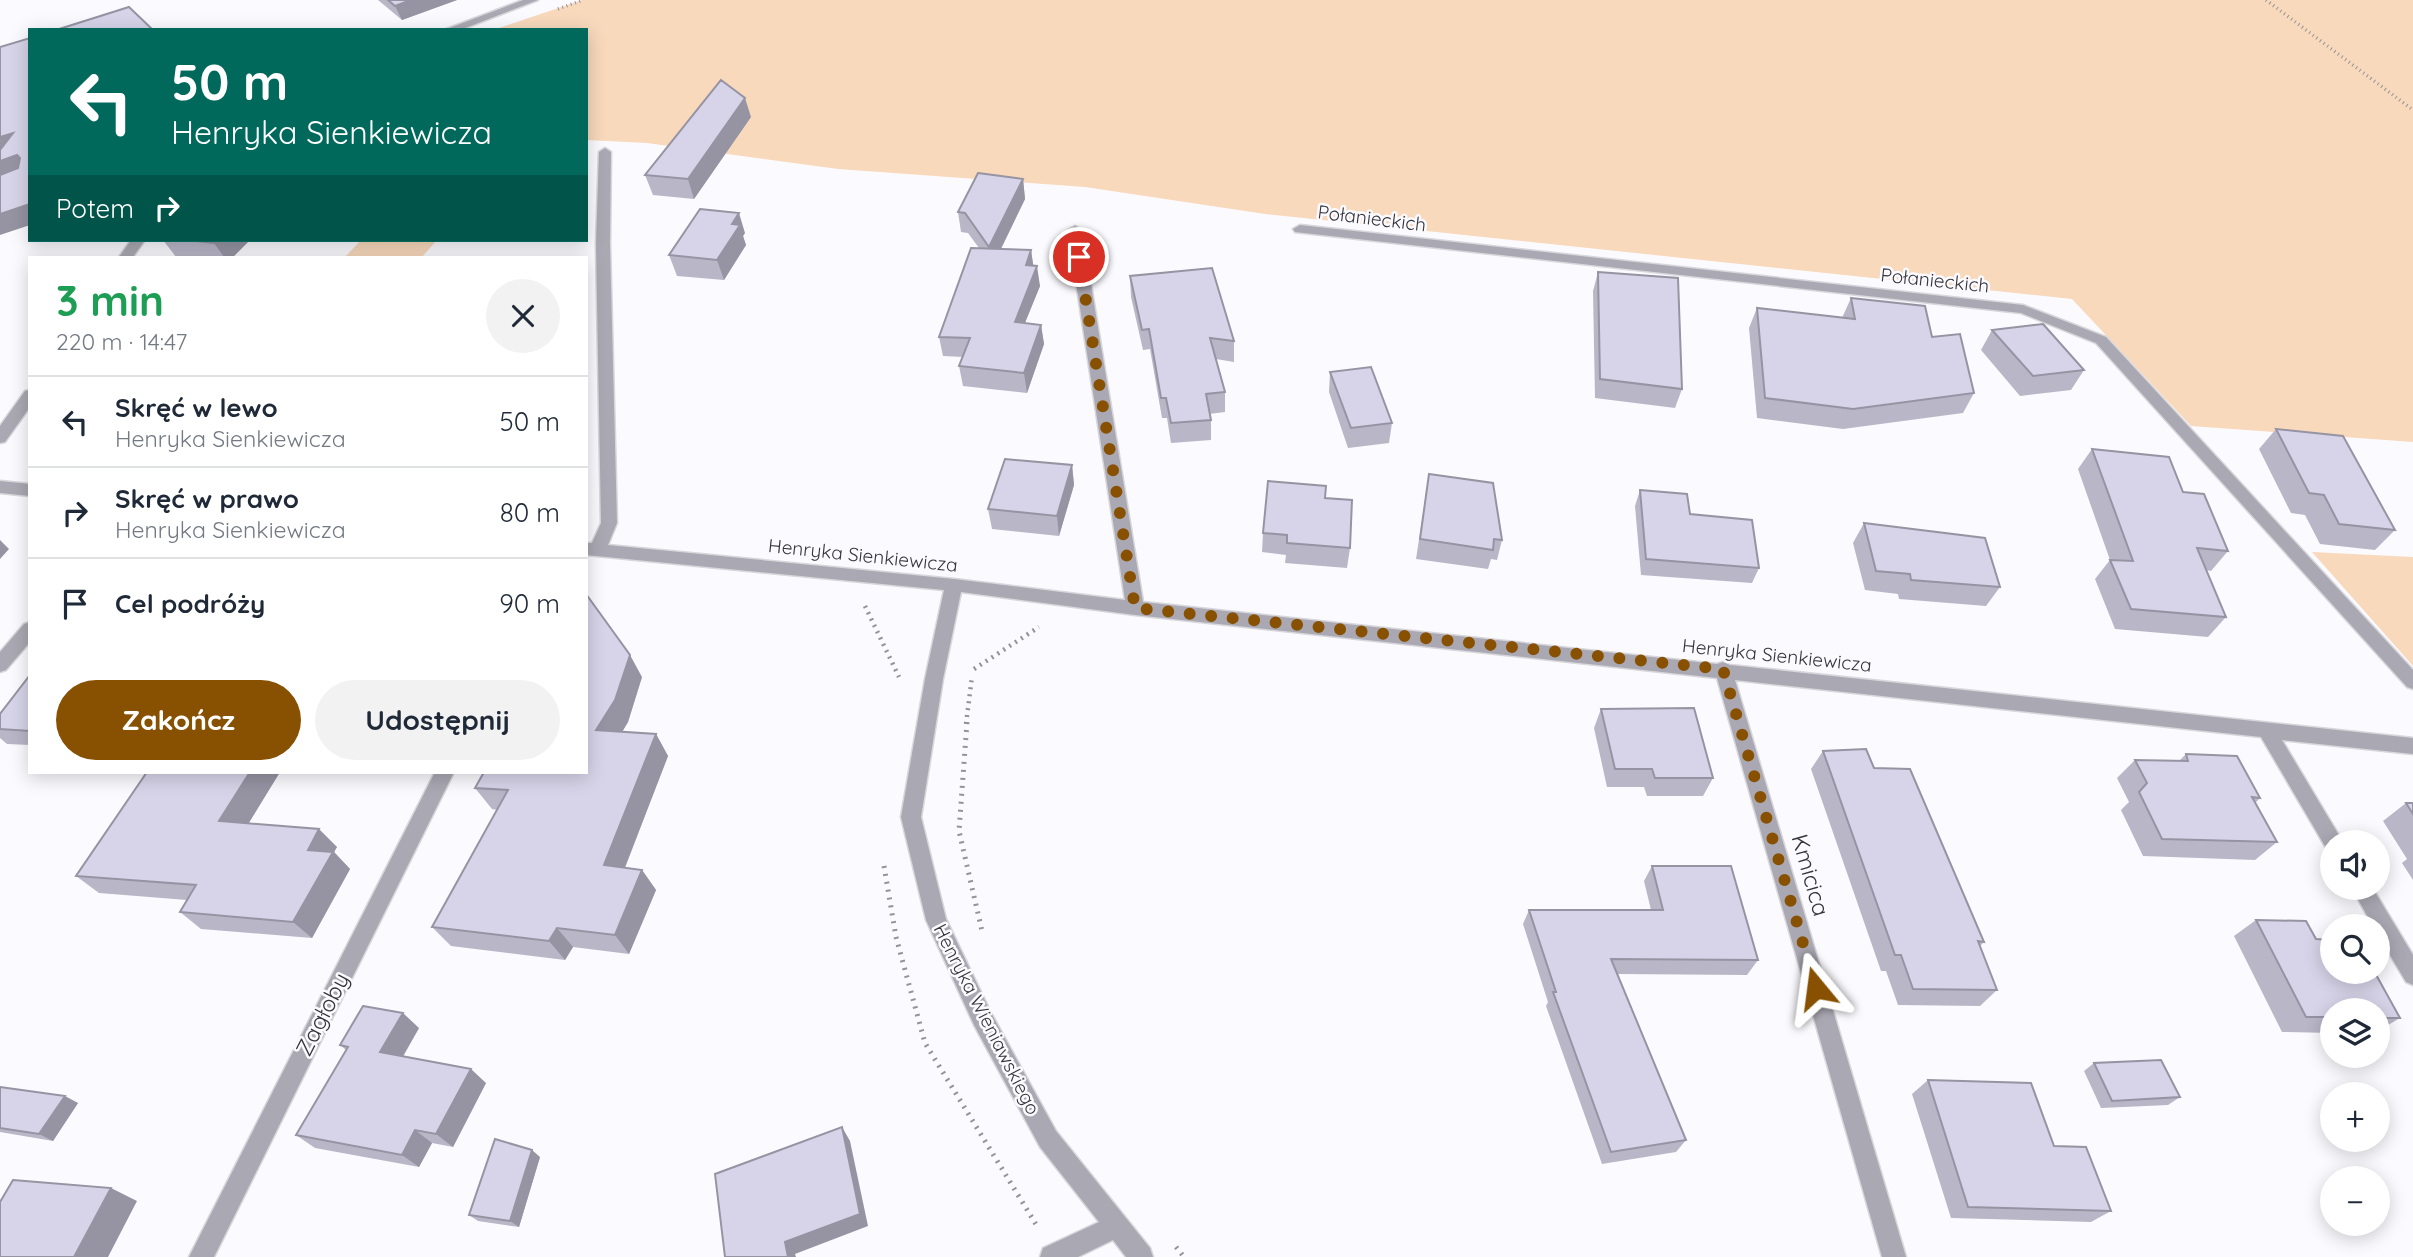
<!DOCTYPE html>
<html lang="pl">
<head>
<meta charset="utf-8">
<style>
  :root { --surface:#fff; --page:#f2f2f3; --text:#1f2937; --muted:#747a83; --line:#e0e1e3; --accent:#885102 }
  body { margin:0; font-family:Quicksand,sans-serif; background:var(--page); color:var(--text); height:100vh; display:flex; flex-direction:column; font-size:26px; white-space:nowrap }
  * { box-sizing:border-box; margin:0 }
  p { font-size:23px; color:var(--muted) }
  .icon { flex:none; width:38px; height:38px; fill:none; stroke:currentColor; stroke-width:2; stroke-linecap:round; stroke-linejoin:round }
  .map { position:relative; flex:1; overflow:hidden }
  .drawer { position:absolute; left:28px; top:256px; width:560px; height:518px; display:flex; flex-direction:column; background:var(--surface); border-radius:0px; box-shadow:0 4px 18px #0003 }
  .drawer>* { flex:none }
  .hud { position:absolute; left:28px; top:28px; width:560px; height:214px; border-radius:0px; box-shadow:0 4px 18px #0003; background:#00695c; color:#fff; overflow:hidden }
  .controls { position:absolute; left:2320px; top:830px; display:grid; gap:14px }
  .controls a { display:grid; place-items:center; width:70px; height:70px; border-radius:50%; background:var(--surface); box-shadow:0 4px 18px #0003; font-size:35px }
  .pin { position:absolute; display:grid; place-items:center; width:60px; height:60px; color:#fff; margin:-30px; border:4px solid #fff; border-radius:50%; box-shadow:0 2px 7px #0007 }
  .me { position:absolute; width:77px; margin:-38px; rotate:344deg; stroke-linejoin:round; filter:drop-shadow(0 0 5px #0008) }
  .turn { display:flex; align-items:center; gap:24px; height:147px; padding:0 28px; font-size:32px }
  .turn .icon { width:91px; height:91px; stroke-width:2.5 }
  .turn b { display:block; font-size:49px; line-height:60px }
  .then { display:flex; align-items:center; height:66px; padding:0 28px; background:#0003; gap:14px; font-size:26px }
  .round { display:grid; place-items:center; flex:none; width:74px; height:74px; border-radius:37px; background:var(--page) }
  .overview { display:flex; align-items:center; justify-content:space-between; height:119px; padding:0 28px }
  h1 { font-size:42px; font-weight:800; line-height:52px; color:#1e9e55 }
  .primary-button { display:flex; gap:14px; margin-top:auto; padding:14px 28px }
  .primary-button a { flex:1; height:80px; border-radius:42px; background:var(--accent); color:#fff; font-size:28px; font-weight:800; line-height:80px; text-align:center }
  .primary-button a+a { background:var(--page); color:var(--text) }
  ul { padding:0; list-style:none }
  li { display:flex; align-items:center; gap:21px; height:91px; padding:0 28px; border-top:2px solid var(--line) }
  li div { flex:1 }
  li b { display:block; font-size:26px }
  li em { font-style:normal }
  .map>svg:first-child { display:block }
</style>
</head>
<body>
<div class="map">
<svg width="2413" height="1257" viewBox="0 0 2413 1257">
  <rect width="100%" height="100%" fill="#fbfbff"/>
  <path fill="#f8d9bc" d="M582 0H2413V442L2191 426 2072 299 1265 214 1085 187 838 169 647 143 586 140V30H493Z
    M361 240H437L422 257H345Z
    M2312 552 2413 557V666Z"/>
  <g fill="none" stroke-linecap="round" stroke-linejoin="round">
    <defs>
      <path id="minor" d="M523 0H538L460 30H444Z
        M605 148 611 152 610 244 617 523 608 545 954 579 1125 600 1068 230 1075 226 1082 230 1143 602 1717 664 1723 662 1730 665 2413 738V754L2282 740 2343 842H2333V851L2326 848 2261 737 1735 680 1906 1257H1882L1717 678 1135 615 961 592 943 679 921 817 946 919 990 1011 1056 1131 1150 1248 1153 1257H1126L1113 1240 1078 1257H1040L1043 1248 1099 1222 1040 1147 974 1025 926 920 901 817 925 679 944 590 586 555V543H592L601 523 596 244 599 152Z
        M1300 225 2023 305 2106 337 2413 670V689L2407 687 2096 343 2021 313 1295 232 1293 229Z
        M131 240H145L133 257H119Z
        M30 390V407L5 442 0 443V426L25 391Z
        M0 481 30 484V496L0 493Z
        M30 622V642L6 670 0 672V652L24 624Z
        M435 772H454L214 1257H189Z
        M2351 887H2372L2413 955V985L2406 982 2378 935V926H2373Z"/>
    </defs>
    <use href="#minor" stroke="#d8d7dc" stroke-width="3"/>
    <path stroke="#949399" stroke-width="3.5" stroke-dasharray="1 3.5" stroke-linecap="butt" d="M2266 0 2413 110
      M558 9 583 0"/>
    <path stroke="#949399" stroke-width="4.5" stroke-dasharray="2 5" stroke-linecap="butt" d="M865 606 899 677
      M974 669 1039 627
      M966 724 972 677"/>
    <path stroke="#949399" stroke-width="5" stroke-dasharray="2 6" stroke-linecap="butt" d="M967 722 959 831 982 931
      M884 866 896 937 925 1043 1037 1226
      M1176 1247 1184 1257"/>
    <use href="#minor" fill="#aaa8b2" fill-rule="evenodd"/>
  </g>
  <path fill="#b9b6c8" d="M378 0H457L402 20Z
    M751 117 694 199 653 195 645 175Z
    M1023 179 1025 199 1001 249 1031 250 1033 265 1040 286 1025 323 1041 325 1044 344 1027 393 963 386 959 366 963 357 943 356 939 337 979 248 968 233 961 232 958 212Z
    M745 233 743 236 746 245 724 280 677 276 669 255Z
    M163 240H250L233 257H176Z
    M1598 272 1682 389 1675 408 1595 398 1593 291Z
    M1130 276 1234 341V362L1216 359 1225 392V412L1209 414 1211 420V440L1171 443 1167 418H1162L1150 349 1143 350 1131 297Z
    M1851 298 1932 337 1974 393 1963 413 1843 429 1757 418 1749 328 1757 308 1842 318Z
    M1992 330 2084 370 2071 390 2020 396 1981 350Z
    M1330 372 1392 423 1389 443 1348 448 1329 392Z
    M2276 429 2395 530 2375 550 2320 544 2305 515 2291 513 2259 449Z
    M2092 449 2228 551 2211 571 2206 570 2226 617 2208 637 2115 629 2095 579 2110 560 2078 469Z
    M1072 465 1074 485 1059 536 992 529 988 509Z
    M1429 474 1502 540 1497 560 1491 559 1488 569 1416 559Z
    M1640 490 1690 514 1759 568 1752 583 1641 575 1635 506Z
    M1325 498 1350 548 1347 568 1285 563 1286 555 1262 552 1263 533Z
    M1864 523 2000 587 1986 606 1899 599 1898 594 1865 590 1853 543Z
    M30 675V745L7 744 0 738V714Z
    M642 677 628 722 622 732 656 734 668 756 625 868 642 870 656 890 629 954 573 947 565 960 451 946 432 927 497 810 492 809 475 788Z
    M1601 709 1713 778 1703 796H1647L1644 787H1607L1594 728Z
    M1823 751 1874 768 1984 942 1980 946 1997 990 1980 1006 1898 1005 1886 971H1881L1811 769Z
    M2186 754 2260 798 2255 803 2277 842 2255 860 2143 856 2121 810 2129 802 2117 778 2135 760 2179 761Z
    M147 772H280L248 824 337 847 334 852 350 869 312 938 201 929 180 912 187 900 99 893 76 876Z
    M2406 803H2413V880L2402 863 2407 859 2383 821Z
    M1652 866 1758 960 1747 975 1617 974 1686 1140 1676 1152 1602 1164 1546 1006 1548 1002 1523 924 1529 910H1651L1644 881Z
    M2256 920 2316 939 2400 1018 2378 1031V1010H2333V1033L2282 1032 2234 936Z
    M419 1028 403 1057 486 1083 453 1147 432 1143 419 1167 315 1148 296 1135 346 1050 340 1045Z
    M2094 1063 2180 1097 2168 1105 2101 1108 2084 1071Z
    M1928 1080 2054 1146 2111 1211 2091 1222 1951 1218 1912 1094Z
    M0 1087 78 1103 53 1141 0 1132Z
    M540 1157 519 1227 478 1221 469 1215Z"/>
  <path fill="#9694a3" d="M411 0H457L402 20 395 6Z
    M745 98 751 117 694 199 688 179Z
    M13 133 0 157V137Z
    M17 155 29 172 0 179V161Z
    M1023 179 1025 199 992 267 989 247Z
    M30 204V225L0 235V214Z
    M739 213 745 233 743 236 746 245 724 280 717 260 732 224Z
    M217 240H250L233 257H224L214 243Z
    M1031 250 1034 270 1026 265Z
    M1037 266 1040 286 1017 342 1015 322Z
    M1041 325 1044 344 1027 393 1024 373Z
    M1072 465 1074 485 1059 536 1057 516Z
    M0 540 9 549 0 559Z
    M630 655 642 677 628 722 610 752 596 730Z
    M656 734 668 756 618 885 604 865Z
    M250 772H280L239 839 219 821Z
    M319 829 337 847 334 852 350 869 312 938 293 922 308 850Z
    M642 870 656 890 629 954 615 935Z
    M557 928 573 947 565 960 549 941Z
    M403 1013 419 1028 397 1066 380 1052Z
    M471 1069 486 1083 453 1147 436 1134Z
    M65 1096 78 1103 53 1141 39 1134Z
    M842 1127 850 1141 868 1226 795 1254 796 1257H788L785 1242Z
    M415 1130 432 1143 419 1167 402 1155Z
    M532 1150 540 1157 519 1227 510 1221Z
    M111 1188 137 1201 108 1257H74Z"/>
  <path fill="#d7d4e9" stroke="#9694a3" stroke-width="2" d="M388 0H411L395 6Z
    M129 7 153 30H56Z
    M30 38V204L0 214V175L18 168 20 158 17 155 0 161V150L13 133 0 137V47Z
    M721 80 745 98 688 179 645 175Z
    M978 173 1023 179 989 247 965 213 958 212Z
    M700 209 739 213 732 224 740 225 717 260 669 255Z
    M187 240H217L214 243Z
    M971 248 1031 250 1026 265 1037 266 1015 322 1041 325 1024 373 959 366 970 338 939 337Z
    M1212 268 1234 341 1210 338 1225 392 1206 394 1211 420 1171 423 1166 398H1161L1149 329 1142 330 1130 276Z
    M1598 272 1678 278 1682 389 1600 379Z
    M1851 298 1925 306 1932 337 1960 334 1974 393 1853 409 1765 398 1757 308 1855 319Z
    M2043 324 2084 370 2033 376 1992 330Z
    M1371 367 1392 423 1351 428 1330 372Z
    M2276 429 2343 436 2395 530 2339 524 2324 495 2309 493Z
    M2092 449 2169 457 2183 492 2204 494 2228 551 2197 548 2226 617 2131 609 2110 560 2133 561Z
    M1005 459 1072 465 1057 516 988 509Z
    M1429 474 1493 483 1502 540 1494 539 1493 550 1420 539Z
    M1268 481 1326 486 1325 498 1352 500 1350 548 1287 543V535L1263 533Z
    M1640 490 1687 494 1690 514 1752 520 1759 568 1646 559Z
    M1864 523 1985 538 2000 587 1911 580 1910 574 1876 571Z
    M586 594 630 655 615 700 596 730 656 734 604 865 642 870 615 935 557 928 549 941 432 927 508 790 475 788 484 772H586Z
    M30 675V731L0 729V714Z
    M1694 708 1713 778H1655L1652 769H1615L1601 709Z
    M1866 749 1874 768 1910 769 1984 942 1978 941 1997 990 1913 989 1901 955H1895L1823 751Z
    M2186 754 2237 756 2260 798 2252 797 2277 842 2162 839 2139 792 2147 783 2135 760 2188 761Z
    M147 772H250L219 821 319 829 308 850 333 852 293 922 180 912 196 885 76 876Z
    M2406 803H2413V814Z
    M1652 866H1731L1758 960 1611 959 1686 1140 1611 1152 1553 992H1556L1529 910H1663Z
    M2256 920 2306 921 2316 939 2333 940V971H2374L2400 1018H2378V1010H2333V1017H2306Z
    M363 1006 403 1013 380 1052 471 1069 436 1134 415 1130 402 1155 296 1135 348 1047 340 1045Z
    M2161 1060 2180 1097 2112 1101 2094 1063Z
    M1928 1080 2031 1083 2054 1146 2086 1147 2111 1211 1968 1207Z
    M0 1087 65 1096 39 1134 0 1128Z
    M842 1127 860 1214 785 1242 788 1257H725L715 1174Z
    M495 1139 532 1150 510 1221 469 1215Z
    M13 1180 111 1188 74 1257H0V1202Z"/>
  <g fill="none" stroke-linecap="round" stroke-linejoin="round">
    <path stroke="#885102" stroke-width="12" stroke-dasharray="0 21.6" d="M1079 257 1135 608 1723 669 1816 988"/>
  </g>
  <g text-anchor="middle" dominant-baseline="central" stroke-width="5" stroke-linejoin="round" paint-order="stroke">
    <g font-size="19" fill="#36353d" stroke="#fbfbff">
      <text transform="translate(1372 218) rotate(7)">Połanieckich</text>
      <text transform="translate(1935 280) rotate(6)">Połanieckich</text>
      <text transform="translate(863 555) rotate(6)">Henryka Sienkiewicza</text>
      <text transform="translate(1777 655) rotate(6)">Henryka Sienkiewicza</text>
      <text transform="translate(987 1019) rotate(63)">Henryka Wieniawskiego</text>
    </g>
    <g font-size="23" fill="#36353d" stroke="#fbfbff">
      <text transform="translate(1811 875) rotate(74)">Kmicica</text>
      <text transform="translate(322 1014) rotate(-63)">Zagłoby</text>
    </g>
  </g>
</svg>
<div class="controls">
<a><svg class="icon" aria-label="sound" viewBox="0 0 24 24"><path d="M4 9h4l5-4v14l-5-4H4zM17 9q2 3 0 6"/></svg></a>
<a><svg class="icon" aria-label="search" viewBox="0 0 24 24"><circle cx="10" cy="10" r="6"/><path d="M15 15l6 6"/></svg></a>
<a><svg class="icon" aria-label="layers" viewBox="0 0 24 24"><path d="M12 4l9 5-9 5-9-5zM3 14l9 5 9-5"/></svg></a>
<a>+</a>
<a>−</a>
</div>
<div class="pin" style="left:1079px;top:257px;background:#d93025"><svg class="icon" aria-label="arrive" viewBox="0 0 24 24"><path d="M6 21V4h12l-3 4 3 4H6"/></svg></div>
<svg class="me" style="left:1816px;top:988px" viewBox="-20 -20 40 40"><path d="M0-17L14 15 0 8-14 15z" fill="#885102" stroke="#fff" stroke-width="4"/></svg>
<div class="hud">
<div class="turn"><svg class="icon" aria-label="left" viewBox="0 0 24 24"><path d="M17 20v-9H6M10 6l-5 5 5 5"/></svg><div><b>50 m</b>Henryka Sienkiewicza</div></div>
<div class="then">Potem<svg class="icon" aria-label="right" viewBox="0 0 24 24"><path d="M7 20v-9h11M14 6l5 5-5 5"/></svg></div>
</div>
<section class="drawer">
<div class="overview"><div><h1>3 min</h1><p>220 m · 14:47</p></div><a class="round"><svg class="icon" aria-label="close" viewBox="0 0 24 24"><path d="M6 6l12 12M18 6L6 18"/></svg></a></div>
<ul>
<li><svg class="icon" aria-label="left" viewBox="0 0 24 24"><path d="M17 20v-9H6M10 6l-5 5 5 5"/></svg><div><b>Skręć w lewo</b><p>Henryka Sienkiewicza</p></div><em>50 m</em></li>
<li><svg class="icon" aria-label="right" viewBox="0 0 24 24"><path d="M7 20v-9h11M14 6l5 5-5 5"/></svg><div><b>Skręć w prawo</b><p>Henryka Sienkiewicza</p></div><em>80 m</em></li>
<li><svg class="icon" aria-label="arrive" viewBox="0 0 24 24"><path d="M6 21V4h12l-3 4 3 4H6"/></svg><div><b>Cel podróży</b></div><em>90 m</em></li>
</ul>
<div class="primary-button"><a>Zakończ</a><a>Udostępnij</a></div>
</section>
</div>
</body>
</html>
